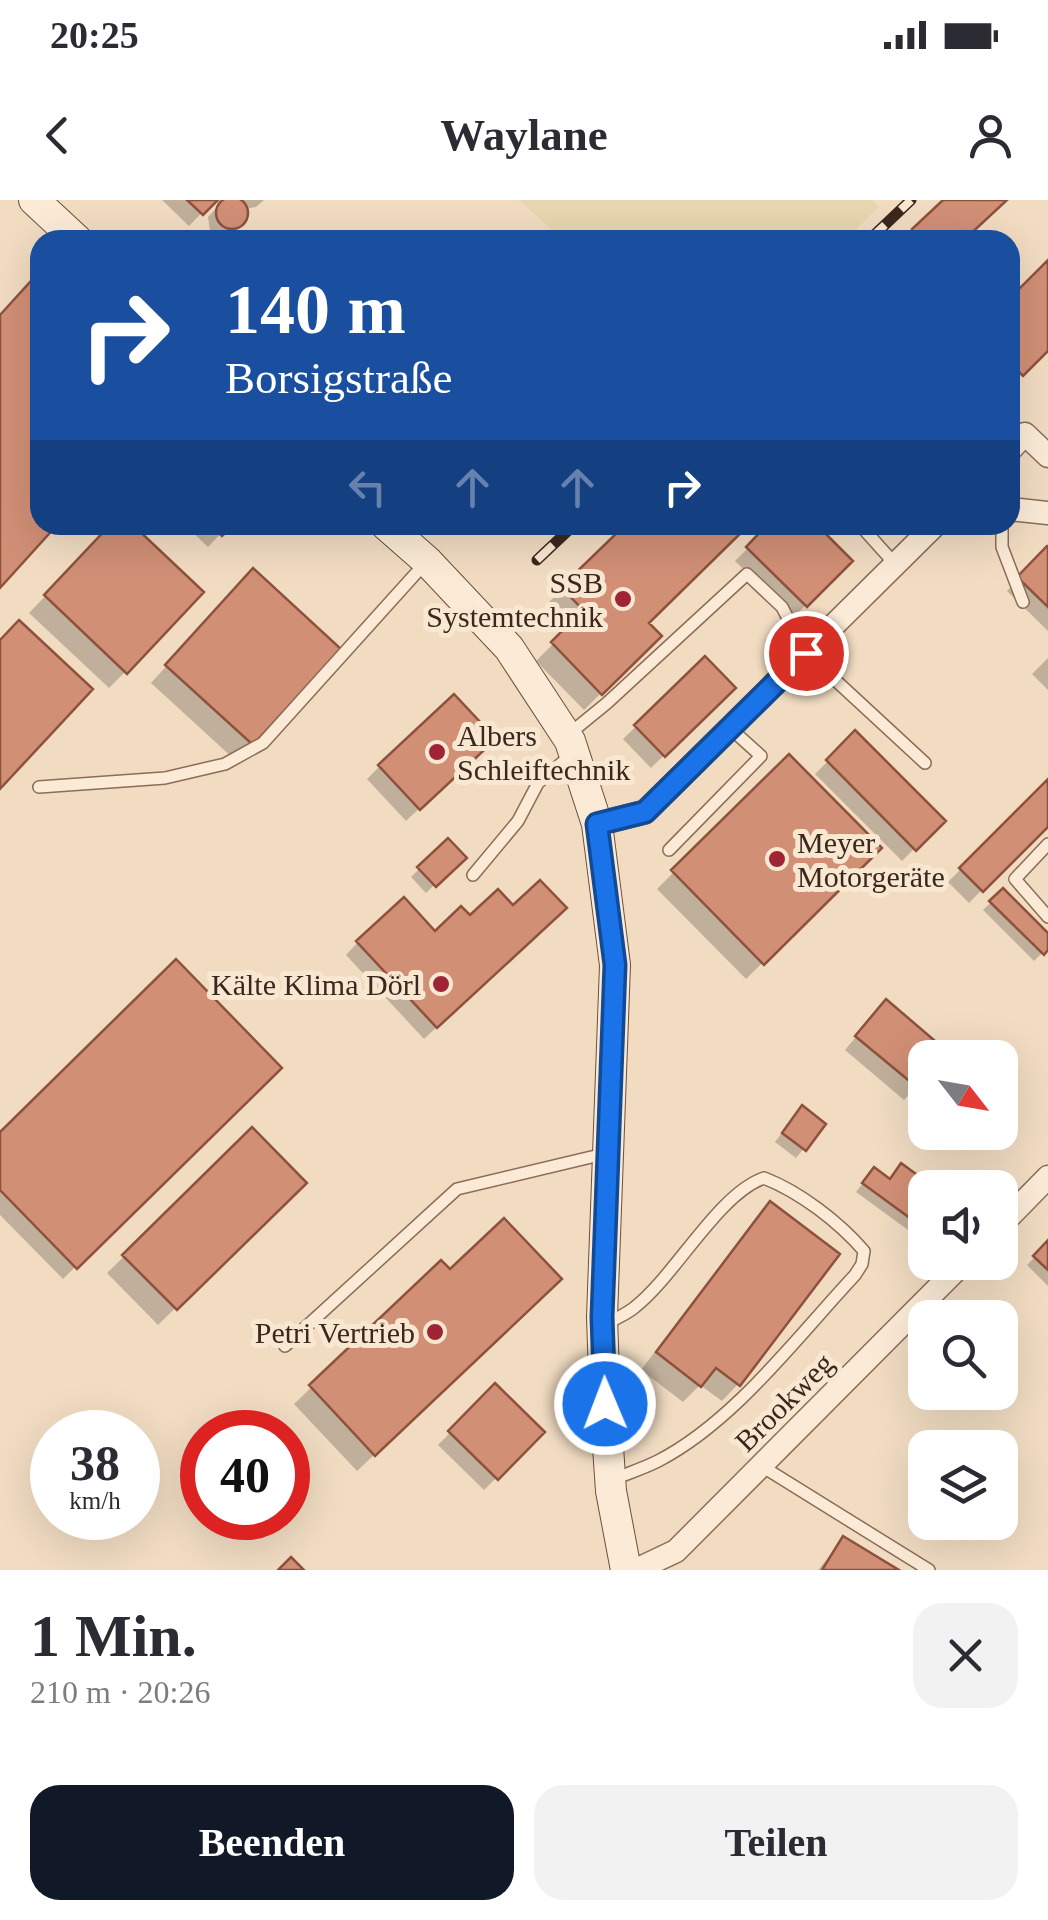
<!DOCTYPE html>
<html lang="de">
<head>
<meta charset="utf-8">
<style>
  :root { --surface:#fff; --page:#f2f2f3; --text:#2b2b33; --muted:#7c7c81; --accent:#111827 }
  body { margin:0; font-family:Georgia,serif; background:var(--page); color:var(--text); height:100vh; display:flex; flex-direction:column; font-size:38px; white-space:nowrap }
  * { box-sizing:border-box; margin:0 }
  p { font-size:32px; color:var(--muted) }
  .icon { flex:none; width:55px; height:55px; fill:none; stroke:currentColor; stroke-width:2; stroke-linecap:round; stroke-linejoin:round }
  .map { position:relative; height:1370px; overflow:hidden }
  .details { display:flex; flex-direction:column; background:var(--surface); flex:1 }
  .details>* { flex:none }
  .guide { position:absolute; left:30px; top:30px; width:990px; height:305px; border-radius:30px; box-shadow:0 10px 40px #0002; background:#1a4fa0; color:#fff; overflow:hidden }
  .needle { width:65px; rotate:121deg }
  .controls { position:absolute; left:908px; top:840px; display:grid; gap:20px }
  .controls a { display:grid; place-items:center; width:110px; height:110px; border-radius:20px; background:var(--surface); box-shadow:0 10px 40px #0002; font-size:50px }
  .speed { position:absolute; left:30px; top:1210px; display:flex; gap:20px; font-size:50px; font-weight:700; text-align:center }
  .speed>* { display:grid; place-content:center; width:130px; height:130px; border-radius:50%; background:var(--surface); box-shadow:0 10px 40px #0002; line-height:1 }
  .speed small { font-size:25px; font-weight:400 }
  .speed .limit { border:15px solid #d22; background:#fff; color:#111 }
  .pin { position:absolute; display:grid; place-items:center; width:85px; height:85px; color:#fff; margin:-42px; border:5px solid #fff; border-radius:50%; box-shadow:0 2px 10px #0007 }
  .me { position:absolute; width:110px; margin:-55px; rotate:359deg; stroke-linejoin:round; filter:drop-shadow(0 0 8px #0008) }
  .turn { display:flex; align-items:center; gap:35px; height:210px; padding:0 30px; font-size:45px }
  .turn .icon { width:130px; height:130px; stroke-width:2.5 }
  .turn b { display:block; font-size:70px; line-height:85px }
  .lanes { display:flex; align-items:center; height:95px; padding:0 30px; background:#0003; justify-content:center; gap:50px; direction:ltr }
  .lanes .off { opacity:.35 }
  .round { display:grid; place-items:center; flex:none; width:105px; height:105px; border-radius:30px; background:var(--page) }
  .headline { display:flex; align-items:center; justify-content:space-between; height:170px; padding:0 30px }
  h1 { font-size:60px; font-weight:600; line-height:75px }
  .button { display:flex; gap:20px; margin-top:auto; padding:20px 30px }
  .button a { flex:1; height:115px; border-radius:30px; background:var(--accent); color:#fff; font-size:40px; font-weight:600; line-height:115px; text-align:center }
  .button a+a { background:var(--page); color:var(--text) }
  .status { display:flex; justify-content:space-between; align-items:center; height:70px; padding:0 50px; background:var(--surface); direction:ltr }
  .status svg { height:28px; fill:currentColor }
  header { display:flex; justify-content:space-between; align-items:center; height:130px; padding:0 30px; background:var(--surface); font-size:45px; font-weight:600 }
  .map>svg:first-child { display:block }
</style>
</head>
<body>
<div class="status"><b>20:25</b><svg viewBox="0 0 49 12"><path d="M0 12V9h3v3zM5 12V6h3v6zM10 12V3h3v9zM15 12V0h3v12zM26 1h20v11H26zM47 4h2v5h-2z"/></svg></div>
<header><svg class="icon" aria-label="back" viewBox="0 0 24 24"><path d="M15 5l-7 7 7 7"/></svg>Waylane<svg class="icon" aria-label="person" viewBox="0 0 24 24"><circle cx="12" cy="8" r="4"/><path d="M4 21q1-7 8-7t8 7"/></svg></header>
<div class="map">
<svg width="1048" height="1370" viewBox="0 0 1048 1370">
  <rect width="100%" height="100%" fill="#f1dcc2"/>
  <path fill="#e7d6af" d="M519 0H872L879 7 845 40H563Z"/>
  <path fill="#0003" d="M162 0H214L189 26Z
    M224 0H264L256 7 245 9 246 15 231 34 218 36 210 30 208 17Z
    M947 0H1004L962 40H905Z
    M1048 64V148L1010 185V101Z
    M113 325H130L125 472 109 488 29 413Z
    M185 325H229L208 347Z
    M628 325H746L646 423 659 436 584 510 536 461 569 428 546 405Z
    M771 325H813L849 361 793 418 735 361Z
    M1047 349 1048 350V431L1007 391Z
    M237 388 251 544 235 560 151 483Z
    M1048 458V490L1032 474Z
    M705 459 733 488 651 568 623 539Z
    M855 534 942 621 902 661 815 574Z
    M493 539 406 621 367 579 380 566Z
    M789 557 878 648 746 779 657 689Z
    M1048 582V623L969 703 948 682Z
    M448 641 463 657 426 693 411 677Z
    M1003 691 1048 736V747L1034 761 983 710Z
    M513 709 551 721 424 839 346 755 358 742 435 734 469 719Z
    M874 815 925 858V877L904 900 845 850Z
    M278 868 63 1079 0 1015V935Z
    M794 917 823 924 796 958 775 942Z
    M252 931 303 983 158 1125 107 1073Z
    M866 979 911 1000 925 1010 908 1030 856 992Z
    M771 1004 738 1184 722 1201 700 1185 683 1202 641 1170 754 1021Z
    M1048 1043V1086L1027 1065Z
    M441 1063 450 1073 542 1096 357 1271 294 1204Z
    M495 1187 542 1232 484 1290 438 1245Z
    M844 1339 894 1370H818Z"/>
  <path fill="#d18f76" stroke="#8d513c" stroke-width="2.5" d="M216 13a16 16 0 1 1 32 0a16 16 0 1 1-32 0Z
    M187 0H218L203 15Z
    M943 0H1007L964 40H922L912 29Z
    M1048 60V151L1023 176 1010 163V98Z
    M40 71V325H57L0 388V115Z
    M110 325H133L204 392 127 474 44 395Z
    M211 325H233L222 336Z
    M625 325H749L649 423 662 436 602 495 551 442 583 410 561 387Z
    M767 325H817L853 361 807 407 746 347Z
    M1047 346H1048V407L1017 377Z
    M253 368 341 449 253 545 165 465Z
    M19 420 93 489 0 589V440Z
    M705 456 736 488 665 557 634 525Z
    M454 494 496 539 420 610 378 565Z
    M855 530 946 621 916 651 826 560Z
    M789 554 882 648 764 765 671 670Z
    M1048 579V627L983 692 959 668Z
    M448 638 467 658 436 687 417 667Z
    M540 680 567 708 437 828 356 741 404 697 435 731 461 706 470 715 498 689 513 705Z
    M1003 688 1048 733V750L1044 755 989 701Z
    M176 759 282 868 77 1069 0 990V932Z
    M886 799 949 853 945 858H925V881L919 889 855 836Z
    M1000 898 1009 905 1000 918Z
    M802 905 826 924 806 951 782 933Z
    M252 927 307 983 177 1110 122 1055Z
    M901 963 927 982 915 999 925 1007V1014L918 1024 862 983 874 967 890 979Z
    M770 1001 840 1054 740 1186 716 1168 701 1187 656 1152Z
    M504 1018 562 1079 375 1256 309 1185 441 1060 450 1069Z
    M1048 1040V1070L1033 1056Z
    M495 1183 545 1232 498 1280 448 1231Z
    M843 1336 899 1370H822Z
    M291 1357 304 1370H278Z"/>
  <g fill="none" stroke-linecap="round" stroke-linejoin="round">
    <defs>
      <path id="lane" d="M860 325 895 364
        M1002 325V347L1023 402
        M569 534 607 503 747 374 782 407 806 453 925 563
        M39 587 165 578 225 564 263 543 427 361
        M1048 644 1015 679 1048 717
        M669 650 761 556 730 528
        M473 675 518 621 538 583 570 556
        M607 1124C616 1118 627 1114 635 1107 675 1076 718 994 764 978 800 992 839 1022 864 1051L862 1064 855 1075C797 1137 734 1222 658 1261 644 1268 629 1273 614 1279
        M285 1146 457 989 604 954
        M763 1267 929 1370"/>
      <path id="street" d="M1010 250 1025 234 1048 256
        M1010 309 1048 313
        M597 624 645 612 935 325
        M1000 1026 1048 977
        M636 1370 676 1351 964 1062"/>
      <path id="secondary" d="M34 0 77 40
        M386 325 427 361 509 448 570 541 597 624 615 765 602 1117 605 1203 611 1291 626 1370"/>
    </defs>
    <use href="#lane" stroke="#8c6c58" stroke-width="14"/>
    <use href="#street" stroke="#8c6c58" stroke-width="25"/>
    <use href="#secondary" stroke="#6e4e3b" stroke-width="32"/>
    <use href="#lane" stroke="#fbebd6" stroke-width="11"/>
    <use href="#street" stroke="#fbebd6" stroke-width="22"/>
    <use href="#secondary" stroke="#fbebd6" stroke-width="30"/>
    <defs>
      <path id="rail" d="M869 40 911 0
        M537 360 574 325"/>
    </defs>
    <use href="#rail" stroke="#3b271d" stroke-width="11"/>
    <use href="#rail" stroke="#f8e8d2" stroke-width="8" stroke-dasharray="22" stroke-linecap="butt"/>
  </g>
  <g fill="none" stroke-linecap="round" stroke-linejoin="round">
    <defs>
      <path id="route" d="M605 1204 602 1117 615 765 597 624 645 612 806 453"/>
    </defs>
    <use href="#route" stroke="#114b97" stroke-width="25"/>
    <use href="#route" stroke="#1a73e8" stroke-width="18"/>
  </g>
  <g fill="#9f2436" stroke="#f8e8d2" stroke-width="4">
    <circle cx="623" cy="399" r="10"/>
    <circle cx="437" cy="552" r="10"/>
    <circle cx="777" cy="659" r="10"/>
    <circle cx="441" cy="784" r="10"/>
    <circle cx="435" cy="1132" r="10"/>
  </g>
  <g text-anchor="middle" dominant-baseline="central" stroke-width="10" stroke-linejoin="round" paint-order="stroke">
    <g font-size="30" fill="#3b271d" stroke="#f8e8d2" text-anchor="end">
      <text x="603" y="382">SSB<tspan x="603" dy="34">Systemtechnik</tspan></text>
      <text x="457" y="535" text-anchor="start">Albers<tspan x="457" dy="34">Schleiftechnik</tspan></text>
      <text x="797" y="642" text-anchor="start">Meyer<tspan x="797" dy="34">Motorgeräte</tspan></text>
      <text x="421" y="784">Kälte Klima Dörl</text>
      <text x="415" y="1132">Petri Vertrieb</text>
    </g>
    <g font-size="30" fill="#3b271d" stroke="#f8e8d2">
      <text transform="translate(784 1202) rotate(-45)">Brookweg</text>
    </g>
  </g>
</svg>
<div class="controls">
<a><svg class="needle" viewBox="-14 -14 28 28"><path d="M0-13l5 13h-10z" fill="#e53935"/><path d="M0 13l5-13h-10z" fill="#7c7c81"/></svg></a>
<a><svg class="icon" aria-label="sound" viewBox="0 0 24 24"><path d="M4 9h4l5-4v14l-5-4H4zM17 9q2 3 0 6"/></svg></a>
<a><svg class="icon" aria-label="search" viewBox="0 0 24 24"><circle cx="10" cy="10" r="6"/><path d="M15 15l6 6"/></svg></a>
<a><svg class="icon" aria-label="layers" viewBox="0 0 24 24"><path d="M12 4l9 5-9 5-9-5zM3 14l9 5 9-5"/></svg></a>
</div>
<div class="speed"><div>38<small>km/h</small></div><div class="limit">40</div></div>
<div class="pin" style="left:806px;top:453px;background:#d93025"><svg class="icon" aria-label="arrive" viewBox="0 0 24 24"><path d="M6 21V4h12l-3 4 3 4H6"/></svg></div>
<svg class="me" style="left:605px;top:1204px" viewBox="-20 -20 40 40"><circle r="17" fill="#1a73e8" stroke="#fff" stroke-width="3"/><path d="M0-11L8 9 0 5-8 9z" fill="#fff"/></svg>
<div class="guide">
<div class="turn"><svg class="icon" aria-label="right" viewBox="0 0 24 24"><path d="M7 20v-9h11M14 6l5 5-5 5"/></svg><div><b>140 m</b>Borsigstraße</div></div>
<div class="lanes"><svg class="icon off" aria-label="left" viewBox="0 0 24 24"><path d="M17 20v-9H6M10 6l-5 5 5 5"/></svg><svg class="icon off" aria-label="ahead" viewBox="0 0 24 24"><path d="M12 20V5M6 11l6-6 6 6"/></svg><svg class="icon off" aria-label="ahead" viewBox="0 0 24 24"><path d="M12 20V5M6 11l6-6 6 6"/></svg><svg class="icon" aria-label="right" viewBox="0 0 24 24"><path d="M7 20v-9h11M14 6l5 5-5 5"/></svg></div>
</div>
</div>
<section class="details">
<div class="headline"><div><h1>1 Min.</h1><p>210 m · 20:26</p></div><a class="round"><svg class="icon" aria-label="close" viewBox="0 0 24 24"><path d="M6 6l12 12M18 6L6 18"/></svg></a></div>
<div class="button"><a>Beenden</a><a>Teilen</a></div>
</section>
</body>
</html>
